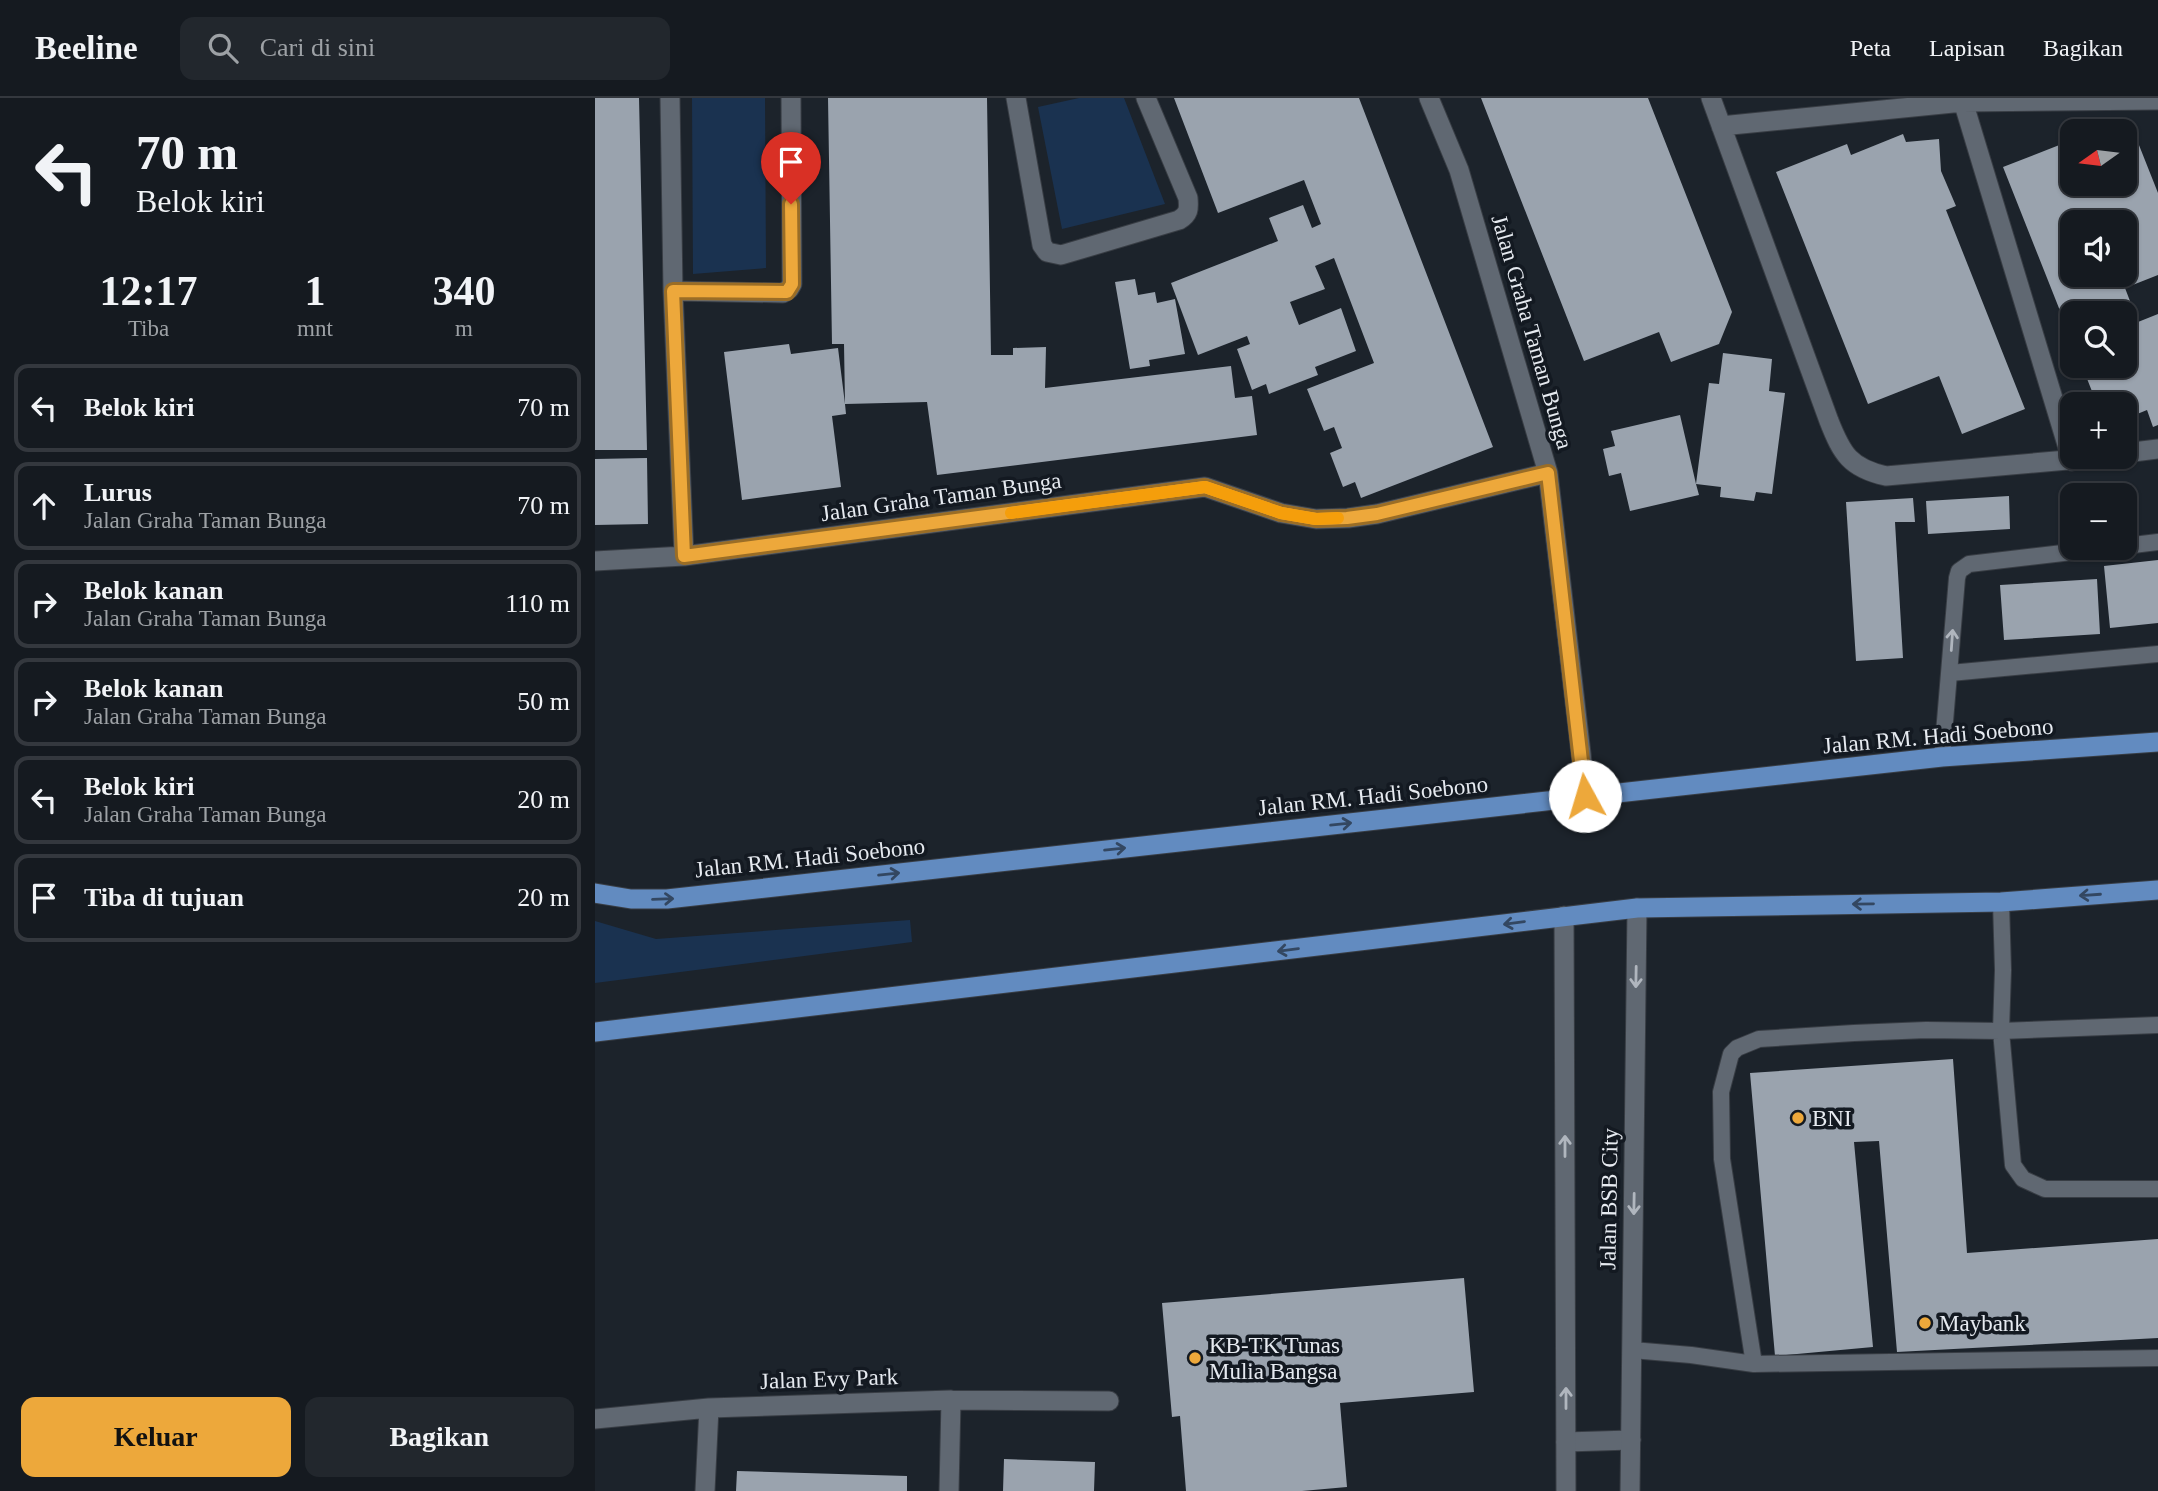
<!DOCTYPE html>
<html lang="id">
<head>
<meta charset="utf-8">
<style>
  :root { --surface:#151a20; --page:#22272d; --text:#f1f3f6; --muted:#9da1a5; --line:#34383e; --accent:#eda83b }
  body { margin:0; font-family:Georgia,serif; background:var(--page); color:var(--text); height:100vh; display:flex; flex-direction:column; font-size:26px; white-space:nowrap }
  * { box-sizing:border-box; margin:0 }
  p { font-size:23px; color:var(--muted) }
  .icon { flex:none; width:38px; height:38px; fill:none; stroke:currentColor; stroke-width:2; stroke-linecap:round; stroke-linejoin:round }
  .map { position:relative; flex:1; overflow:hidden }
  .drawer { display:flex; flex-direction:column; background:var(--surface); width:595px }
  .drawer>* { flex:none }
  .top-card { background:#151a20; color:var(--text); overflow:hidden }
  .needle { width:46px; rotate:256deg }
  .fabs { position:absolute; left:1465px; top:21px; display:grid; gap:14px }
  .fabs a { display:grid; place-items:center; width:77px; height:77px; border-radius:14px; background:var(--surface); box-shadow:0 2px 5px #0004,0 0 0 2px var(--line); font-size:35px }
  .pin { position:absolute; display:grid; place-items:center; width:60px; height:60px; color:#fff; margin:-72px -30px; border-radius:50% 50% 50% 0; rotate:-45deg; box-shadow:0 0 7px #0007 }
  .pin .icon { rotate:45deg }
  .me { position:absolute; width:77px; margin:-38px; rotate:354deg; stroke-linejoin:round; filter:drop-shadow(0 0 5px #0008) }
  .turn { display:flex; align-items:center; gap:24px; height:147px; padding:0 21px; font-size:32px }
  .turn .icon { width:91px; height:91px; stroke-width:2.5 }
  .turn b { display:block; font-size:49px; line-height:60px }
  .eta { display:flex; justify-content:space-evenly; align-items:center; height:119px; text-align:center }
  .eta b { font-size:42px; font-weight:800; line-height:49px }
  .button { display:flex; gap:14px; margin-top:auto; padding:14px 21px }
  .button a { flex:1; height:80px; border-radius:14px; background:var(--accent); color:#111; font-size:28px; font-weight:800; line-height:80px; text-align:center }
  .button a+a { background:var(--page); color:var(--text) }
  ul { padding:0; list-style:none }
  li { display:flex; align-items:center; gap:21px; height:88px; margin:0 14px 10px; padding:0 7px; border:4px solid var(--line); border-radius:14px }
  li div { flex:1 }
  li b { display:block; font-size:26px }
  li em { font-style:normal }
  header { display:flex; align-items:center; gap:42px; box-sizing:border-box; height:98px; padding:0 35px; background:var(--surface); border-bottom:2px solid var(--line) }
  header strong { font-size:33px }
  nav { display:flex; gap:38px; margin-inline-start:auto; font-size:24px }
  .search { width:490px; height:63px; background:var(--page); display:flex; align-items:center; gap:18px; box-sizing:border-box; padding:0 24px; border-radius:14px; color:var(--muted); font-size:26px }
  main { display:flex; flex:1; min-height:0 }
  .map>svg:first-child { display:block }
</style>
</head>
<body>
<header>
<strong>Beeline</strong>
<div class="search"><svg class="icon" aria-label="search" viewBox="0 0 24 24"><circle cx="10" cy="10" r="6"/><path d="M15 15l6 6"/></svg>Cari di sini</div>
<nav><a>Peta</a><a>Lapisan</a><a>Bagikan</a></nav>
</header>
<main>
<section class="drawer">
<div class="top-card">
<div class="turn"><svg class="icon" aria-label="left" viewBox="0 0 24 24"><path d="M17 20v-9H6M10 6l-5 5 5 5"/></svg><div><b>70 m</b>Belok kiri</div></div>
</div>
<div class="eta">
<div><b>12:17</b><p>Tiba</p></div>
<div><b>1</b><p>mnt</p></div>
<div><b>340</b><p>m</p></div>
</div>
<ul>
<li><svg class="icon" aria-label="left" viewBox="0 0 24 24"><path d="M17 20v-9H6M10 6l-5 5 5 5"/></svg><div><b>Belok kiri</b></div><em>70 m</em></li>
<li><svg class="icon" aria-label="ahead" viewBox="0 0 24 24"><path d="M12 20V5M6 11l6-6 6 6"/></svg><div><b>Lurus</b><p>Jalan Graha Taman Bunga</p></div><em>70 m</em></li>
<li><svg class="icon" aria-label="right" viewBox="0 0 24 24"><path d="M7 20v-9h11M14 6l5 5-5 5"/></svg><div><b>Belok kanan</b><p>Jalan Graha Taman Bunga</p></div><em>110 m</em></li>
<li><svg class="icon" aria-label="right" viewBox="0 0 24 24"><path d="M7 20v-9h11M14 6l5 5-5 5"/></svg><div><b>Belok kanan</b><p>Jalan Graha Taman Bunga</p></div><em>50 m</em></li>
<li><svg class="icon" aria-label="left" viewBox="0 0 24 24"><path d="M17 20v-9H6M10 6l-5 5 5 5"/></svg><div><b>Belok kiri</b><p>Jalan Graha Taman Bunga</p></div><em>20 m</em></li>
<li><svg class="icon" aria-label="arrive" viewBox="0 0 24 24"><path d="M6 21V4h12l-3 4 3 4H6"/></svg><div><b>Tiba di tujuan</b></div><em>20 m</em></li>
</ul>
<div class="button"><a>Keluar</a><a>Bagikan</a></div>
</section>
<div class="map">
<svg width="1563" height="1393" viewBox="0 0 1563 1393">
  <rect width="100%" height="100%" fill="#1c232b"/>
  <path fill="#1a3250" d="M97 0H170L171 170 98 176Z
    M484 0H529L570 106 467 131 443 9Z
    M315 822 317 844 0 885V823L61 841Z"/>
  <path fill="#9aa3ae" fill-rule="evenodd" d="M0 0H44L52 352H0Z
    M233 0H392L396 257H418V250L451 249 450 290 636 268 640 300 657 298 662 337 342 377 332 304 250 306 251 316 237 318 246 389 147 402 129 254 194 246 196 256 243 250 250 306 249 246H237Z
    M579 0H764L898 349 766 400 760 384 748 389 735 355 747 350 739 329 729 333 712 291 779 265 739 160 720 168 730 191 695 204 704 227 746 210 761 253 720 269 723 277 674 296 671 286 657 292 642 251 655 246 652 238 603 257 576 185 683 143 674 120 708 107 717 130 726 126 709 82 623 115Z
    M886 0H1053L1137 214 1124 246 1076 264 1064 234 989 263Z
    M1538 32 1563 95V177L1530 190 1543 224 1563 216V327L1558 329 1552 312 1530 321V306H1502L1487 268H1530V215H1477V243L1408 69 1472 44 1477 57V86H1530V36ZM1477 124H1530V177H1477Z
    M1308 36 1311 44 1344 41 1346 73 1361 108 1351 112 1430 311 1367 336 1344 278 1273 306 1181 74 1252 46 1256 57Z
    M540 181 543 197 560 194 562 205 580 201 590 256 554 262 555 268 535 271 520 184Z
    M1128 255 1177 261 1174 293 1190 295 1177 396 1161 394 1159 403 1125 399 1126 389 1101 386 1104 397 1035 413 1026 375 1014 378 1008 351 1020 348 1016 333 1085 317 1101 386 1114 285 1124 286Z
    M52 360 53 426 0 427V361Z
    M1508 388V397H1477V404H1475L1474 390Z
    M1414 398 1415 431 1333 436 1331 403Z
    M1318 400 1320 424H1300L1308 560 1261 563 1251 404Z
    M1563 462V525L1515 530 1509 468Z
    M1502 481 1505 536 1409 542 1405 487Z
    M1358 961 1372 1155 1563 1141V1240L1302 1254 1284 1043 1259 1044 1278 1249 1180 1258 1155 975Z
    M869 1180 879 1294 745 1305 752 1389 707 1393H591L585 1318 577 1319 567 1205Z
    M409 1361 500 1364 499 1393H408Z
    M142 1373 312 1378V1393H141Z"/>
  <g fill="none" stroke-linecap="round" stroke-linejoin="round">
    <defs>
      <path id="service" d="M1530 448 1563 444
        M1355 575 1563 556
        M1347 659 1362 480 1364 473 1374 466 1511 450
        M1406 804 1408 872 1406 933 1418 1067 1428 1081 1450 1091H1563
        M1037 1252 1096 1257 1159 1266 1563 1260
        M1159 1266 1127 1061 1126 994 1136 956 1142 950 1164 941 1259 935 1331 932 1406 933 1563 927"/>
      <path id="minor" d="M75 0 78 193 89 458
        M421 0 447 147 452 154 466 157 584 122C594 116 594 111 593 100L551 0
        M834 0 864 72 953 375 991 698
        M1116 0 1234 323C1247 356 1255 370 1291 378L1506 359
        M1367 0 1477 363
        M1126 28 1368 4 1563 2
        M78 193 188 195 194 191 197 186 196 0
        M1530 355 1563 351
        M0 463 89 458 610 389 686 415 721 421 753 420 782 416 953 375
        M0 1321 114 1310 356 1302 514 1303
        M971 1344 1036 1342
        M110 1393 114 1310
        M354 1393 356 1302"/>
      <path id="tertiary" d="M969 818 971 1393
        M1035 1393 1042 810"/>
      <path id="primary" d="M0 795 36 801H72L1347 659 1563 644
        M0 934 1042 810 1406 804 1563 792"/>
    </defs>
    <use href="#service" stroke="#383d44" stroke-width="18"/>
    <use href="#minor" stroke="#383d44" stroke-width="21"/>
    <use href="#tertiary" stroke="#383d44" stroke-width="21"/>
    <use href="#primary" stroke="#383d44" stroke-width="21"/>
    <use href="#service" stroke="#606872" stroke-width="16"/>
    <use href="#minor" stroke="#606872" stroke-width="19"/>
    <use href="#tertiary" stroke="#606872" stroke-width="19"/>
    <use href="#primary" stroke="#628bc0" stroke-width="19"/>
  </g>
  <defs><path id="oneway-shaft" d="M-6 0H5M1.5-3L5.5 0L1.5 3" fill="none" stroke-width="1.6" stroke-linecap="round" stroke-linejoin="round" transform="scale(1.75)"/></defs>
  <g stroke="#b0b6be">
    <use href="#oneway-shaft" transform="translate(1357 542) rotate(-86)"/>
    <use href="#oneway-shaft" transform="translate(1041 879) rotate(91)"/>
    <use href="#oneway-shaft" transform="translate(970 1048) rotate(-90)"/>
    <use href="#oneway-shaft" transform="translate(1039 1106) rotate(91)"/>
    <use href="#oneway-shaft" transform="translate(971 1300) rotate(-90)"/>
  </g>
  <g stroke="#334761">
    <use href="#oneway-shaft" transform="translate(746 726) rotate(-6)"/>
    <use href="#oneway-shaft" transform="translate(520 751) rotate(-6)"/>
    <use href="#oneway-shaft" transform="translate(294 776) rotate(-6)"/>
    <use href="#oneway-shaft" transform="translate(1495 797) rotate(176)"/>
    <use href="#oneway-shaft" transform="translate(68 801) rotate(-2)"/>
    <use href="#oneway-shaft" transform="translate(1268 806) rotate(179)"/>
    <use href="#oneway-shaft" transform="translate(919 825) rotate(172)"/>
    <use href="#oneway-shaft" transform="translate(693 852) rotate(173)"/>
  </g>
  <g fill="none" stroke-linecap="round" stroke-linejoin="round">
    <defs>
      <path id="route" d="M196 106 197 186 192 194 78 193 89 458 610 389 686 415 721 421 752 420 782 416 953 375 990 698"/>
    </defs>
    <use href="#route" stroke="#9a6d26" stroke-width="18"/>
    <use href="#route" stroke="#eda83b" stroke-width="12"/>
    <path stroke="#f59e0b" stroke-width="12" d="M416 415 610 389 686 415 721 421 743 420"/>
  </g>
  <g fill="#eda83b" stroke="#131921" stroke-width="2.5">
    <circle cx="1203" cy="1020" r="7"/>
    <circle cx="1330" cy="1225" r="7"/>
    <circle cx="600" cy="1260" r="7"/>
  </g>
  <g text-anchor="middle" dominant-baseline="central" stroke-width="7" stroke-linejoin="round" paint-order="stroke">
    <g font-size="23" fill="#e6eaf0" stroke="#131921">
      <text transform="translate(937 234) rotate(74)">Jalan Graha Taman Bunga</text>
      <text transform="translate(346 399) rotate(-8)">Jalan Graha Taman Bunga</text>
      <text transform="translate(1343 638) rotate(-5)">Jalan RM. Hadi Soebono</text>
      <text transform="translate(778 698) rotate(-6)">Jalan RM. Hadi Soebono</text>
      <text transform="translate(215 760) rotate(-6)">Jalan RM. Hadi Soebono</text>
      <text transform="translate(1014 1101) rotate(-89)">Jalan BSB City</text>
      <text transform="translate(234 1281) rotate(-2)">Jalan Evy Park</text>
    </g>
    <g font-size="23" fill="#e6eaf0" stroke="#131921" text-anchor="start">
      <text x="1217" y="1020">BNI</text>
      <text x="1344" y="1225">Maybank</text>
      <text x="614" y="1247">KB-TK Tunas<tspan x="614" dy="26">Mulia Bangsa</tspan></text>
    </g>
  </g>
</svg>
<div class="fabs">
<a><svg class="needle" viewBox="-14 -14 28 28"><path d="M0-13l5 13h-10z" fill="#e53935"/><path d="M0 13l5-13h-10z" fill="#9da1a5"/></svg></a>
<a><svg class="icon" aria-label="sound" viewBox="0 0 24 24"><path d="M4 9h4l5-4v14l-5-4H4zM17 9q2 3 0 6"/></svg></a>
<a><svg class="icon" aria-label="search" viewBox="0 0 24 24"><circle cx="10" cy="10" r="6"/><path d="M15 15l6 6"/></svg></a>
<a>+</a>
<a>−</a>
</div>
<div class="pin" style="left:196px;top:106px;background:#d93025"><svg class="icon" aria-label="arrive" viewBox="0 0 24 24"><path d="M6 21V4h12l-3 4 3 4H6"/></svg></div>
<svg class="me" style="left:990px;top:698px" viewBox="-20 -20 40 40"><circle r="19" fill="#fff"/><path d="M0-13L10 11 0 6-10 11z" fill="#eda83b"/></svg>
</div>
</main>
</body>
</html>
